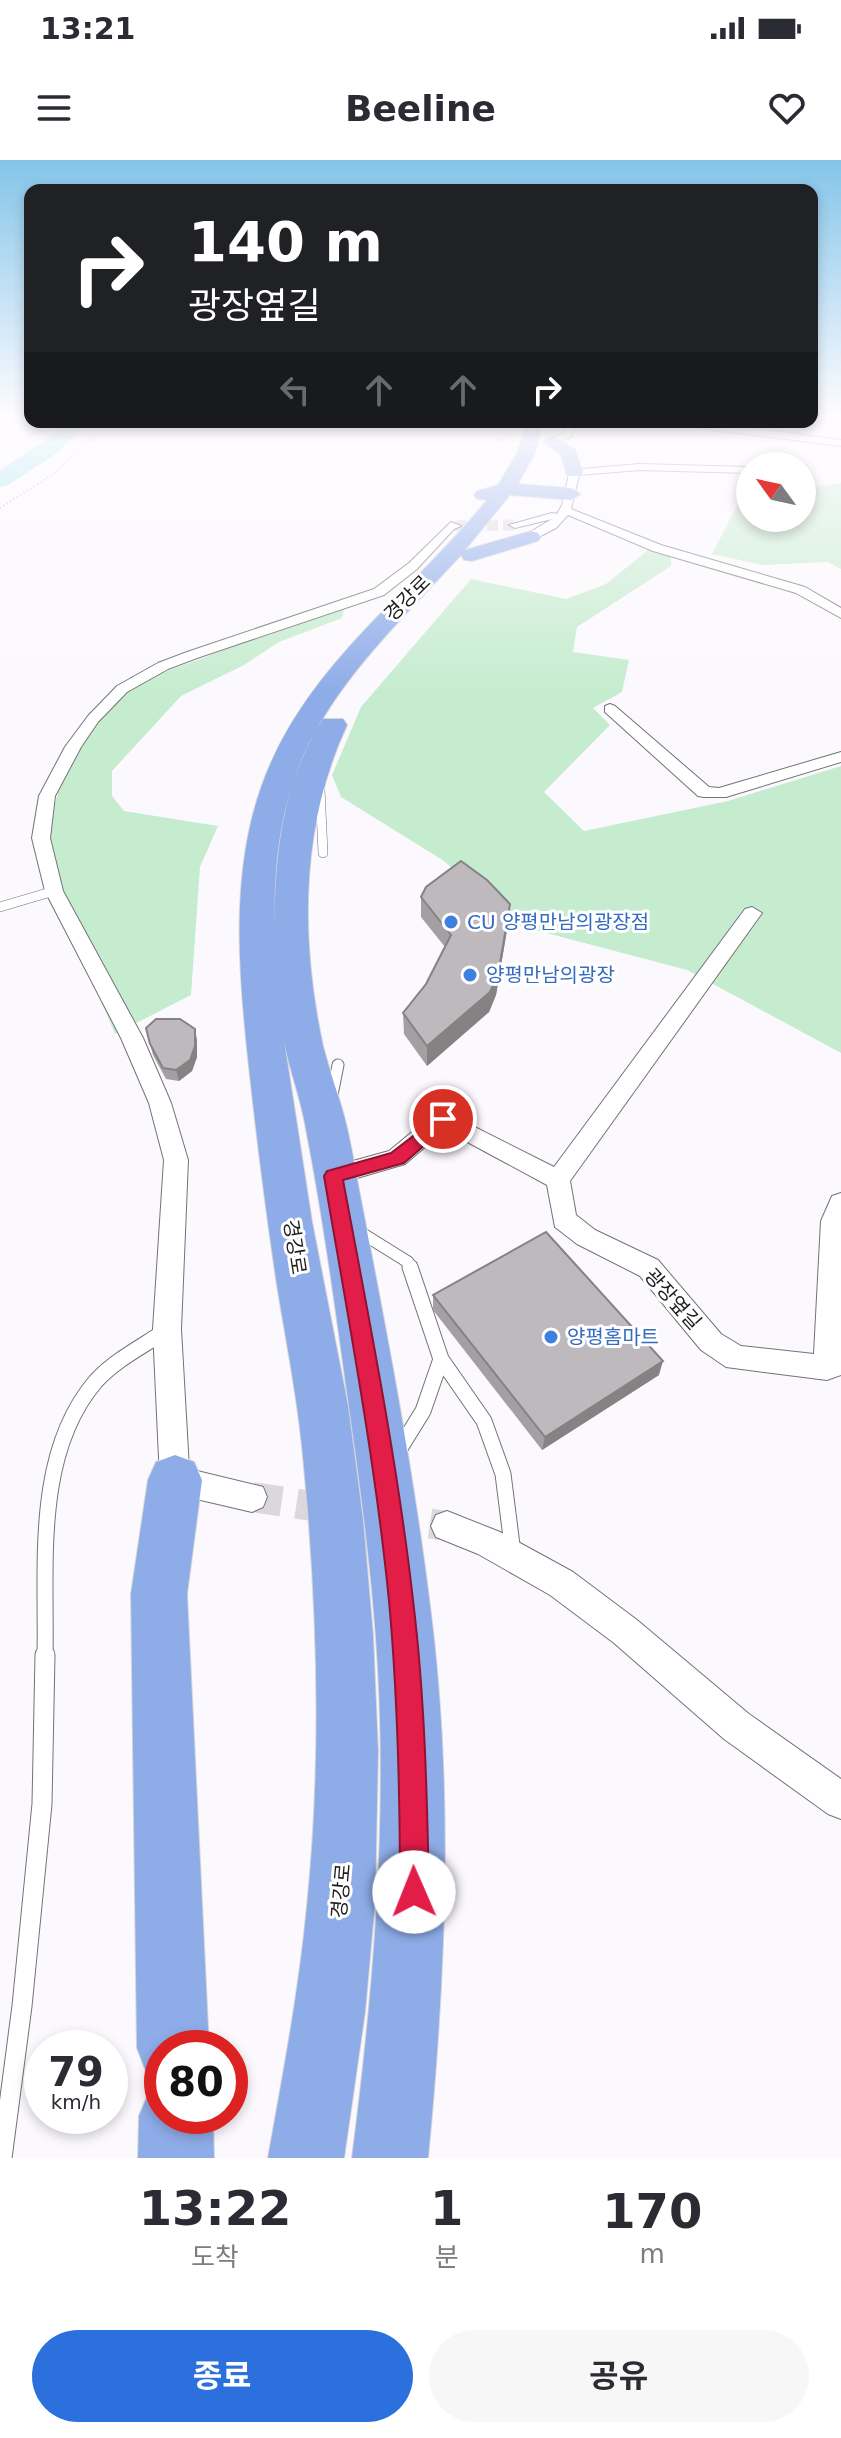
<!DOCTYPE html>
<html lang="ko">
<head>
<meta charset="utf-8">
<style>
  :root { --surface:#fff; --page:#f7f7f7; --text:#2b2b33; --muted:#7c7c81; --accent:#2b70dd }
  body { margin:0; font-family:"DejaVu Sans","Noto Sans KR",sans-serif; background:var(--page); color:var(--text); height:100vh; display:flex; flex-direction:column; font-size:30px; white-space:nowrap }
  * { box-sizing:border-box; margin:0 }
  p { font-size:26px; color:var(--muted) }
  .icon { flex:none; width:44px; height:44px; fill:none; stroke:currentColor; stroke-width:2; stroke-linecap:round; stroke-linejoin:round }
  .map { position:relative; height:1998px; overflow:hidden }
  .panel { display:flex; flex-direction:column; background:var(--surface); flex:1 }
  .panel>* { flex:none }
  .top-card { position:absolute; left:24px; top:24px; width:794px; height:244px; border-radius:16px; box-shadow:0 4px 12px #0003; background:#202124; color:#fff; overflow:hidden }
  .needle { width:52px; rotate:303deg }
  .controls { position:absolute; left:736px; top:292px; display:grid; gap:16px }
  .controls a { display:grid; place-items:center; width:80px; height:80px; border-radius:50%; background:var(--surface); box-shadow:0 4px 12px #0003; font-size:40px }
  .speed { position:absolute; left:24px; top:1870px; display:flex; gap:16px; font-size:40px; font-weight:700; text-align:center }
  .speed>* { display:grid; place-content:center; width:104px; height:104px; border-radius:50%; background:var(--surface); box-shadow:0 4px 12px #0003; line-height:1 }
  .speed small { font-size:20px; font-weight:400 }
  .speed .limit { border:12px solid #d22; background:#fff; color:#111 }
  .pin { position:absolute; display:grid; place-items:center; width:68px; height:68px; color:#fff; margin:-34px; border:4px solid #fff; border-radius:50%; box-shadow:0 2px 8px #0007 }
  .me { position:absolute; width:88px; margin:-44px; rotate:359deg; stroke-linejoin:round; filter:drop-shadow(0 0 6px #0008) }
  .turn { display:flex; align-items:center; gap:28px; height:168px; padding:0 32px; font-size:36px }
  .turn .icon { width:104px; height:104px; stroke-width:2.5 }
  .turn b { display:block; font-size:56px; line-height:68px }
  .lanes { display:flex; align-items:center; height:76px; padding:0 32px; background:#0003; justify-content:center; gap:40px; direction:ltr }
  .lanes .off { opacity:.35 }
  .eta { display:flex; justify-content:space-evenly; align-items:center; height:136px; text-align:center }
  .eta b { font-size:48px; font-weight:700; line-height:56px }
  .action { display:flex; gap:16px; margin-top:auto; padding:16px 32px }
  .action a { flex:1; height:92px; border-radius:48px; background:var(--accent); color:#fff; font-size:32px; font-weight:700; line-height:92px; text-align:center }
  .action a+a { background:var(--page); color:var(--text) }
  .status { display:flex; justify-content:space-between; align-items:center; height:56px; padding:0 40px; background:var(--surface); direction:ltr }
  .status svg { height:22px; fill:currentColor }
  header { display:flex; justify-content:space-between; align-items:center; height:104px; padding:0 32px; background:var(--surface); font-size:36px; font-weight:700 }
  .map>svg:first-child { display:block }
</style>
</head>
<body>
<div class="status"><b>13:21</b><svg viewBox="0 0 49 12"><path d="M0 12V9h3v3zM5 12V6h3v6zM10 12V3h3v9zM15 12V0h3v12zM26 1h20v11H26zM47 4h2v5h-2z"/></svg></div>
<header><svg class="icon" aria-label="menu" viewBox="0 0 24 24"><path d="M4 6h16M4 12h16M4 18h16"/></svg>Beeline<svg class="icon" aria-label="heart" viewBox="0 0 24 24"><path d="M12 20l-8-8c-3-5 5-10 8-4 3-6 11-1 8 4z"/></svg></header>
<div class="map">
<svg width="841" height="1998" viewBox="0 0 841 1998">
  <rect width="100%" height="100%" fill="#fcf9fe"/>
  <path fill="#c6eccf" d="M841 323V409L828 402 763 405 712 394 740 340 750 338V358H802V328Z
    M648 390 671 397V406L577 467 573 492 629 500 622 532 593 548 610 565 544 632 584 671 728 641 841 606V893L687 810 516 765 444 701 341 637 332 615 361 547 471 419 566 439 606 424Z
    M345 446 342 458 279 482 244 505 181 536 112 611V636L124 651 218 666 200 707 191 835 115 874C93 819 53 743 51 684 49 641 68 598 95 566 113 545 123 531 148 518Z"/>
  <g fill="none" stroke-linecap="round" stroke-linejoin="round">
    <path fill="#8fddea" fill-rule="evenodd" d="M65 262H87L60 291 8 325 0 327V310L44 281Z"/>
    <path stroke="#dbd8dd" stroke-width="11" stroke-dasharray="11 5" stroke-linecap="butt" d="M455 366 515 365"/>
    <path stroke="#dbd8dd" stroke-width="30" stroke-dasharray="30 15" stroke-linecap="butt" d="M252 1337 447 1366"/>
    <defs>
      <path id="service-far3" d="M320 629 323 693
        M0 747 54 731"/>
      <path id="service-far2" d="M331 940 338 905
        M355 1069 408 1102 410 1109"/>
      <path id="service-far1" d="M441 1199 484 1261 503 1314 513 1393
        M397 1293 423 1251 441 1199 410 1107
        M45 1497C47 1408 33 1294 96 1221 115 1200 142 1187 165 1171"/>
      <path id="service" d="M2 1998 22 1846 42 1644 45 1495"/>
      <path id="minor" d="M568 262H578L570 278 548 283V279L563 274Z
        M652 262 725 264 841 280V286Z
        M639 304 748 307 750 313 639 310 579 315 571 349 661 385 805 427 841 448V458L796 433 653 391 568 355 556 368 531 381 527 380V374L552 359 515 368 509 365 552 353 557 354 562 345 570 310Z
        M451 362 461 366 454 369 417 409 384 435 197 498 168 509 127 532 98 562 81 587 55 636 50 678 63 731 143 878 171 943 188 1000 181 1169 189 1309 263 1327 267 1337 263 1347 252 1352 175 1334 164 1330 160 1320 153 1169 164 1000 149 943 121 878 45 731 32 678 39 636 65 587 88 556 117 526 158 503 187 492 374 429 409 403Z
        M610 544 615 546 709 627 719 628 841 592V602L726 637H704L698 636 605 552V546Z
        M752 747 762 753 570 1021 576 1055 595 1070 658 1100 721 1174 741 1186 814 1194 821 1061 832 1036 841 1033V1215L827 1220 726 1207 701 1190 640 1116 577 1084 555 1067 547 1025 445 970 405 1004 333 1025 324 1023 321 1016 324 1009 389 991 435 953 443 951 554 1007 745 749Z
        M447 1351 500 1372 573 1412 637 1460 749 1554 841 1619V1659L828 1654 724 1579 614 1483 550 1435 478 1394 436 1377 431 1366 436 1355Z"/>
      <path id="trunk" d="M527 262H543L535 293 518 324 571 328 581 334 571 340 510 335 465 390 531 371 538 373 541 377 538 381 472 401 464 400 461 395 464 392C347 517 269 583 275 768 274 699 283 618 323 559H343L347 565C300 666 300 779 323 886 329 910 338 933 344 956 351 982 355 1009 360 1035 386 1169 412 1303 429 1438 454 1624 446 1811 428 1998H352C373 1836 387 1673 378 1509 373 1417 360 1324 347 1232 335 1145 323 1056 306 969 301 939 290 911 284 881L312 1062 348 1246 363 1360 373 1475 378 1591 375 1742 365 1852 344 1998H268C283 1914 299 1831 307 1746 322 1601 318 1453 304 1307 299 1246 287 1186 277 1125 266 1052 257 980 249 907 239 816 230 716 261 628 303 507 409 436 487 340L477 339 474 335 477 331 498 325 517 293Z
        M552 276 575 289 583 312 581 316H567L561 295 543 281Z
        M175 1295 194 1302 202 1320 187 1434 209 1888H162V1920L147 1914 137 1888 131 1434 148 1320 156 1302Z
        M162 1924V1956H213L214 1998H138L139 1956 150 1930Z"/>
    </defs>
    <use href="#service-far3" stroke="#747276" stroke-width="10"/>
    <use href="#service-far2" stroke="#747276" stroke-width="13"/>
    <use href="#service-far1" stroke="#747276" stroke-width="17"/>
    <use href="#service" stroke="#747276" stroke-width="21"/>
    <use href="#minor" stroke="#747276" stroke-width="2"/>
    <use href="#trunk" stroke="#d6d6d7" stroke-width="2"/>
    <path stroke="#9b999d" stroke-width="2" stroke-dasharray="1 3" stroke-linecap="butt" d="M505 275 503 281 499 280 507 262
      M0 278 24 254
      M0 348 55 313 107 262"/>
    <use href="#service-far3" stroke="#fff" stroke-width="9"/>
    <use href="#service-far2" stroke="#fff" stroke-width="11"/>
    <use href="#service-far1" stroke="#fff" stroke-width="15"/>
    <use href="#service" stroke="#fff" stroke-width="19"/>
    <use href="#minor" fill="#fff" fill-rule="evenodd"/>
    <use href="#trunk" fill="#8eace8" fill-rule="evenodd"/>
  </g>
  <path fill="#a39fa3" d="M421 737 508 764 496 835 489 852 427 906 404 874 403 853 426 824 445 787 421 757Z
    M146 868 197 880V897L192 911 179 921 166 919 153 895Z
    M433 1135 659 1215 542 1290 433 1150Z"/>
  <path fill="#858284" d="M510 744 508 764 496 835 489 852 427 906V886Z
    M195 869 197 880V897L192 911 179 921 176 910Z
    M663 1201 659 1215 542 1290 545 1277Z"/>
  <path fill="#beb9bd" stroke="#858284" stroke-width="2" d="M461 701 487 720 510 744 498 815 490 832 427 886 403 853 426 824 451 775 421 737 426 727Z
    M156 859H180L195 869V886L190 900 176 910 163 908 150 884 146 868Z
    M546 1072 663 1201 545 1277 433 1135Z"/>
  <linearGradient id="sky" x2="0" y2="1"><stop stop-color="#84c4e9"/><stop offset="0.48" stop-color="#fefcff"/><stop offset="1" stop-color="#fefcff" stop-opacity="0"/></linearGradient>
  <rect width="841" height="533" fill="url(#sky)"/>
  <path fill="#e11d48" stroke="#92132f" stroke-width="2" d="M443 953 449 954 452 959 449 964 404 1003 343 1020C369 1159 397 1299 413 1440 425 1538 427 1635 429 1732L425 1742 414 1747 404 1742 400 1732C400 1635 398 1538 389 1441 375 1299 348 1157 324 1016L327 1011 391 993Z"/>
  <g fill="#3f7fe0" stroke="#fff" stroke-width="3">
    <circle cx="451" cy="762" r="8"/>
    <circle cx="470" cy="815" r="8"/>
    <circle cx="551" cy="1177" r="8"/>
  </g>
  <g text-anchor="middle" dominant-baseline="central" stroke-width="6" stroke-linejoin="round" paint-order="stroke">
    <g font-size="20" fill="#1e1d1f" stroke="#fff">
      <text transform="translate(407 438) rotate(-45)">경강로</text>
      <text transform="translate(295 1087) rotate(81)">경강로</text>
      <text transform="translate(673 1139) rotate(48)">광장옆길</text>
      <text transform="translate(341 1731) rotate(-85)">경강로</text>
    </g>
    <g font-size="20" fill="#366cbe" stroke="#fff" text-anchor="start">
      <text x="467" y="762">CU 양평만남의광장점</text>
      <text x="486" y="815">양평만남의광장</text>
      <text x="567" y="1177">양평홈마트</text>
    </g>
  </g>
</svg>
<div class="controls">
<a><svg class="needle" viewBox="-14 -14 28 28"><path d="M0-13l5 13h-10z" fill="#e53935"/><path d="M0 13l5-13h-10z" fill="#7c7c81"/></svg></a>
</div>
<div class="speed"><div>79<small>km/h</small></div><div class="limit">80</div></div>
<div class="pin" style="left:443px;top:959px;background:#d93025"><svg class="icon" aria-label="arrive" viewBox="0 0 24 24"><path d="M6 21V4h12l-3 4 3 4H6"/></svg></div>
<svg class="me" style="left:414px;top:1732px" viewBox="-20 -20 40 40"><circle r="19" fill="#fff"/><path d="M0-13L10 11 0 6-10 11z" fill="#e11d48"/></svg>
<div class="top-card">
<div class="turn"><svg class="icon" aria-label="right" viewBox="0 0 24 24"><path d="M7 20v-9h11M14 6l5 5-5 5"/></svg><div><b>140 m</b>광장옆길</div></div>
<div class="lanes"><svg class="icon off" aria-label="left" viewBox="0 0 24 24"><path d="M17 20v-9H6M10 6l-5 5 5 5"/></svg><svg class="icon off" aria-label="ahead" viewBox="0 0 24 24"><path d="M12 20V5M6 11l6-6 6 6"/></svg><svg class="icon off" aria-label="ahead" viewBox="0 0 24 24"><path d="M12 20V5M6 11l6-6 6 6"/></svg><svg class="icon" aria-label="right" viewBox="0 0 24 24"><path d="M7 20v-9h11M14 6l5 5-5 5"/></svg></div>
</div>
</div>
<section class="panel">
<div class="eta">
<div><b>13:22</b><p>도착</p></div>
<div><b>1</b><p>분</p></div>
<div><b>170</b><p>m</p></div>
</div>
<div class="action"><a>종료</a><a>공유</a></div>
</section>
</body>
</html>
